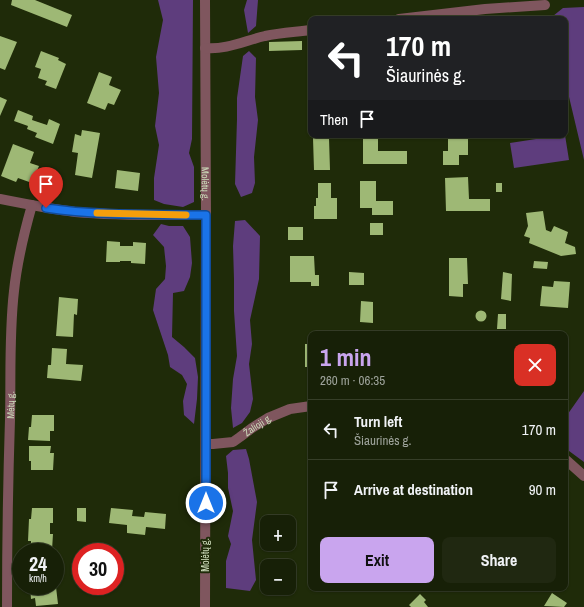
<!DOCTYPE html>
<html lang="en">
<head>
<meta charset="utf-8">
<style>
  :root { --surface:#172007; --page:#202811; --text:#f1f3f6; --muted:#9ea39b; --line:#363e28; --accent:#c9a5ee }
  body { margin:0; font-family:"Archivo Narrow",sans-serif; background:var(--page); color:var(--text); height:100vh; display:flex; flex-direction:column; font-size:15px; white-space:nowrap }
  * { box-sizing:border-box; margin:0 }
  p { font-size:13px; color:var(--muted) }
  .icon { flex:none; width:22px; height:22px; fill:none; stroke:currentColor; stroke-width:2; stroke-linecap:round; stroke-linejoin:round }
  .map { position:relative; flex:1; overflow:hidden }
  .details { position:absolute; left:308px; top:331px; width:260px; height:260px; display:flex; flex-direction:column; background:var(--surface); border-radius:8px; box-shadow:0 1px 3px #0004,0 0 0 1px var(--line) }
  .details>* { flex:none }
  .guide { position:absolute; left:308px; top:16px; width:260px; height:122px; border-radius:8px; box-shadow:0 1px 3px #0004,0 0 0 1px var(--line); background:#202124; color:#fff; overflow:hidden }
  .tools { position:absolute; left:260px; top:515px; display:grid; gap:8px }
  .tools a { display:grid; place-items:center; width:36px; height:36px; border-radius:8px; background:var(--surface); box-shadow:0 1px 3px #0004,0 0 0 1px var(--line); font-size:20px }
  .speed { position:absolute; left:12px; top:543px; display:flex; gap:8px; font-size:20px; font-weight:700; text-align:center }
  .speed>* { display:grid; place-content:center; width:52px; height:52px; border-radius:50%; background:var(--surface); box-shadow:0 1px 3px #0004,0 0 0 1px var(--line); line-height:1 }
  .speed small { font-size:10px; font-weight:400 }
  .speed .limit { border:6px solid #d22; background:#fff; color:#111 }
  .pin { position:absolute; display:grid; place-items:center; width:34px; height:34px; color:#fff; margin:-41px -17px; border-radius:50% 50% 50% 0; rotate:-45deg; box-shadow:0 0 4px #0007 }
  .pin .icon { rotate:45deg }
  .me { position:absolute; width:44px; margin:-22px; rotate:0deg; stroke-linejoin:round; filter:drop-shadow(0 0 3px #0008) }
  .turn { display:flex; align-items:center; gap:14px; height:84px; padding:0 12px; font-size:18px }
  .turn .icon { width:52px; height:52px; stroke-width:2.5 }
  .turn b { display:block; font-size:28px; line-height:34px }
  .then { display:flex; align-items:center; height:38px; padding:0 12px; background:#0003; gap:8px; font-size:15px }
  .round { display:grid; place-items:center; flex:none; width:42px; height:42px; border-radius:8px; background:var(--page) }
  .headline { display:flex; align-items:center; justify-content:space-between; height:68px; padding:0 12px }
  h1 { font-size:24px; font-weight:800; line-height:30px; color:var(--accent) }
  .action { display:flex; gap:8px; margin-top:auto; padding:8px 12px }
  .action a { flex:1; height:46px; border-radius:8px; background:var(--accent); color:#111; font-size:16px; font-weight:800; line-height:46px; text-align:center }
  .action a+a { background:var(--page); color:var(--text) }
  ul { padding:0; list-style:none }
  li { display:flex; align-items:center; gap:12px; height:60px; padding:0 12px; border-top:1px solid var(--line) }
  li div { flex:1 }
  li b { display:block; font-size:15px }
  li em { font-style:normal }
  .map>svg:first-child { display:block }
</style>
</head>
<body>
<div class="map">
<svg width="584" height="607" viewBox="0 0 584 607">
  <rect width="100%" height="100%" fill="#1f2b09"/>
  <path fill="#5e3d7d" d="M158 0H193L192 139 189 153 194 167V202L183 207 164 204 154 200V178L159 145 155 126 159 93 156 57 163 20Z
    M247 0H258L256 26 248 33 244 10Z
    M584 7V160L565 80V19H553V16L563 8Z
    M249 51 256 58 255 97 258 120 254 157 255 183 252 193 241 197 235 184 237 119V98L243 56Z
    M562 135H565L569 160 514 168 510 143Z
    M245 220 260 236 259 279 250 320 252 344 249 364 253 399 250 412 242 423 233 428 231 408 233 379 237 356 234 311V279L233 246 235 221Z
    M161 224 169 226H183L190 237 192 263 190 277 184 291 173 293 172 337 184 347 195 358 198 377 197 399 194 424 184 415 183 401 187 384 182 375 170 367 168 355 153 310 156 289 165 279 166 266 164 247 153 235Z
    M584 391V462L565 448V418Z
    M246 449 249 459 257 502 252 540 256 580 250 591 226 588V561L231 544 228 536 233 511 228 488V473L226 456 233 450Z"/>
  <path fill="#9eb875" d="M12 0H35L72 15 67 27 11 5Z
    M0 36 17 42 5 70 0 68Z
    M302 41V50L269 51V42Z
    M41 51 59 58 58 60 66 64 56 89 45 85 47 81 38 78 41 69 35 67Z
    M99 72 112 77 109 85 121 90 114 105 108 103 105 110 87 103Z
    M0 97 7 100 0 116Z
    M308 97H311V113H308Z
    M18 110 33 116 32 120 47 125 49 119 60 124 53 144 35 137 37 133 27 129 28 126 14 121Z
    M82 130 100 133 92 178 75 175 78 153 72 152 75 134 81 136Z
    M363 135H378V151H407V164H363Z
    M448 135H468V155H459V165H443V151H448Z
    M313 138H329L330 170H314Z
    M13 144 34 152 30 163 39 166 32 183 18 178 16 182 1 176Z
    M44 168 55 173 50 186 38 181Z
    M117 170 140 173 138 191 115 188Z
    M468 177 469 199H490V211H446L445 178Z
    M360 181H376V201H393V215H372V208H360Z
    M318 183H331V198H337V219H314V206H316V198H318Z
    M496 183H502V192H496Z
    M543 211 546 230 551 232 554 226 568 232 565 243 575 247 576 254 561 256 529 243 530 238 524 236 528 226 526 213Z
    M370 223H383V235H370Z
    M288 227H303V240H288Z
    M107 241 120 242V246H133V242L146 243 145 264 131 263V261H120V262H106Z
    M290 256H314L315 275H319V286H311V282H290Z
    M449 258H467L468 284H463V297L449 296Z
    M534 261 548 262 547 269 533 268Z
    M349 272 364 273V285H349Z
    M503 272 512 274 511 301 501 299Z
    M554 281 570 282 568 308 540 306 542 286 553 287Z
    M59 297 78 299 77 315 74 314 73 337 56 336Z
    M361 301 373 302V323L360 322Z
    M475.5 316a5.5 5.5 0 1 1 11 0a5.5 5.5 0 1 1-11 0Z
    M498 314H506V329H497Z
    M381 330 399 332V334H381Z
    M305 344H311V367H305Z
    M52 348 67 349 66 364 83 365 81 381 47 378 48 365H51Z
    M32 415H54V431H50V441L28 440 29 427H31Z
    M29 446H51L50 453H54L53 470H31V461H29Z
    M32 508H53V523H50V534H53L52 550 31 549V541H28L29 519H31Z
    M77 508H86V522L77 521Z
    M111 508 133 510 132 516 144 517 145 512 166 514 165 529 146 527 145 535 127 533V525L109 523Z
    M30 586 56 587 58 604 36 606 35 598 31 599Z
    M552 593 567 603 564 607 544 606Z
    M420 594 426 600 424 602 428 607H411L409 605Z"/>
  <g fill="none" stroke-linecap="round" stroke-linejoin="round">
    <g stroke="#7f565e" stroke-width="10">
      <path id="s1" d="M205 0 206 215 205 607"/>
      <path d="M399 19 485 9 545 5"/>
      <path d="M205 48C226 50 244 41 265 36 280 33 296 32 311 30"/>
      <path d="M0 199C25 204 50 209 75 212 118 216 162 215 206 215"/>
      <path id="s2" d="M206 444H213L233 442 240 437 252 428 268 418 290 409 311 406"/>
      <path d="M565 459 584 476"/>
      <path id="s3" d="M7 607C7 544 8 482 10 419 11 376 9 334 14 291 17 262 24 233 32 205"/>
    </g>
  </g>
  <g fill="none" stroke-linecap="round" stroke-linejoin="round">
    <defs>
      <path id="route" d="M46 208C100 216 152 214 206 215V503"/>
    </defs>
    <use href="#route" stroke="#114b97" stroke-width="10"/>
    <use href="#route" stroke="#1a73e8" stroke-width="7"/>
    <path stroke="#f59e0b" stroke-width="7" d="M97 213 186 215"/>
  </g>
  <g text-anchor="middle" dominant-baseline="central" stroke-width="4" stroke-linejoin="round" paint-order="stroke">
    <g font-size="10" fill="#ccdab9" stroke="#1f2b09">
      <text stroke="none"><textPath href="#s1" startOffset="184">Molėtų g.</textPath></text>
      <text stroke="none"><textPath href="#s3" startOffset="202">Mėtų g.</textPath></text>
      <text stroke="none"><textPath href="#s2" startOffset="57">Žalioji g.</textPath></text>
      <text transform="translate(205 555) rotate(-90)">Molėtų g.</text>
    </g>
  </g>
</svg>
<div class="tools">
<a>+</a>
<a>−</a>
</div>
<div class="speed"><div>24<small>km/h</small></div><div class="limit">30</div></div>
<div class="pin" style="left:46px;top:208px;background:#d93025"><svg class="icon" aria-label="arrive" viewBox="0 0 24 24"><path d="M6 21V4h12l-3 4 3 4H6"/></svg></div>
<svg class="me" style="left:206px;top:503px" viewBox="-20 -20 40 40"><circle r="17" fill="#1a73e8" stroke="#fff" stroke-width="3"/><path d="M0-11L8 9 0 5-8 9z" fill="#fff"/></svg>
<div class="guide">
<div class="turn"><svg class="icon" aria-label="left" viewBox="0 0 24 24"><path d="M17 20v-9H6M10 6l-5 5 5 5"/></svg><div><b>170 m</b>Šiaurinės g.</div></div>
<div class="then">Then<svg class="icon" aria-label="arrive" viewBox="0 0 24 24"><path d="M6 21V4h12l-3 4 3 4H6"/></svg></div>
</div>
<section class="details">
<div class="headline"><div><h1>1 min</h1><p>260 m · 06:35</p></div><a class="round" style="background:#d93025;color:#fff"><svg class="icon" aria-label="close" viewBox="0 0 24 24"><path d="M6 6l12 12M18 6L6 18"/></svg></a></div>
<ul>
<li><svg class="icon" aria-label="left" viewBox="0 0 24 24"><path d="M17 20v-9H6M10 6l-5 5 5 5"/></svg><div><b>Turn left</b><p>Šiaurinės g.</p></div><em>170 m</em></li>
<li><svg class="icon" aria-label="arrive" viewBox="0 0 24 24"><path d="M6 21V4h12l-3 4 3 4H6"/></svg><div><b>Arrive at destination</b></div><em>90 m</em></li>
</ul>
<div class="action"><a>Exit</a><a>Share</a></div>
</section>
</div>
</body>
</html>
